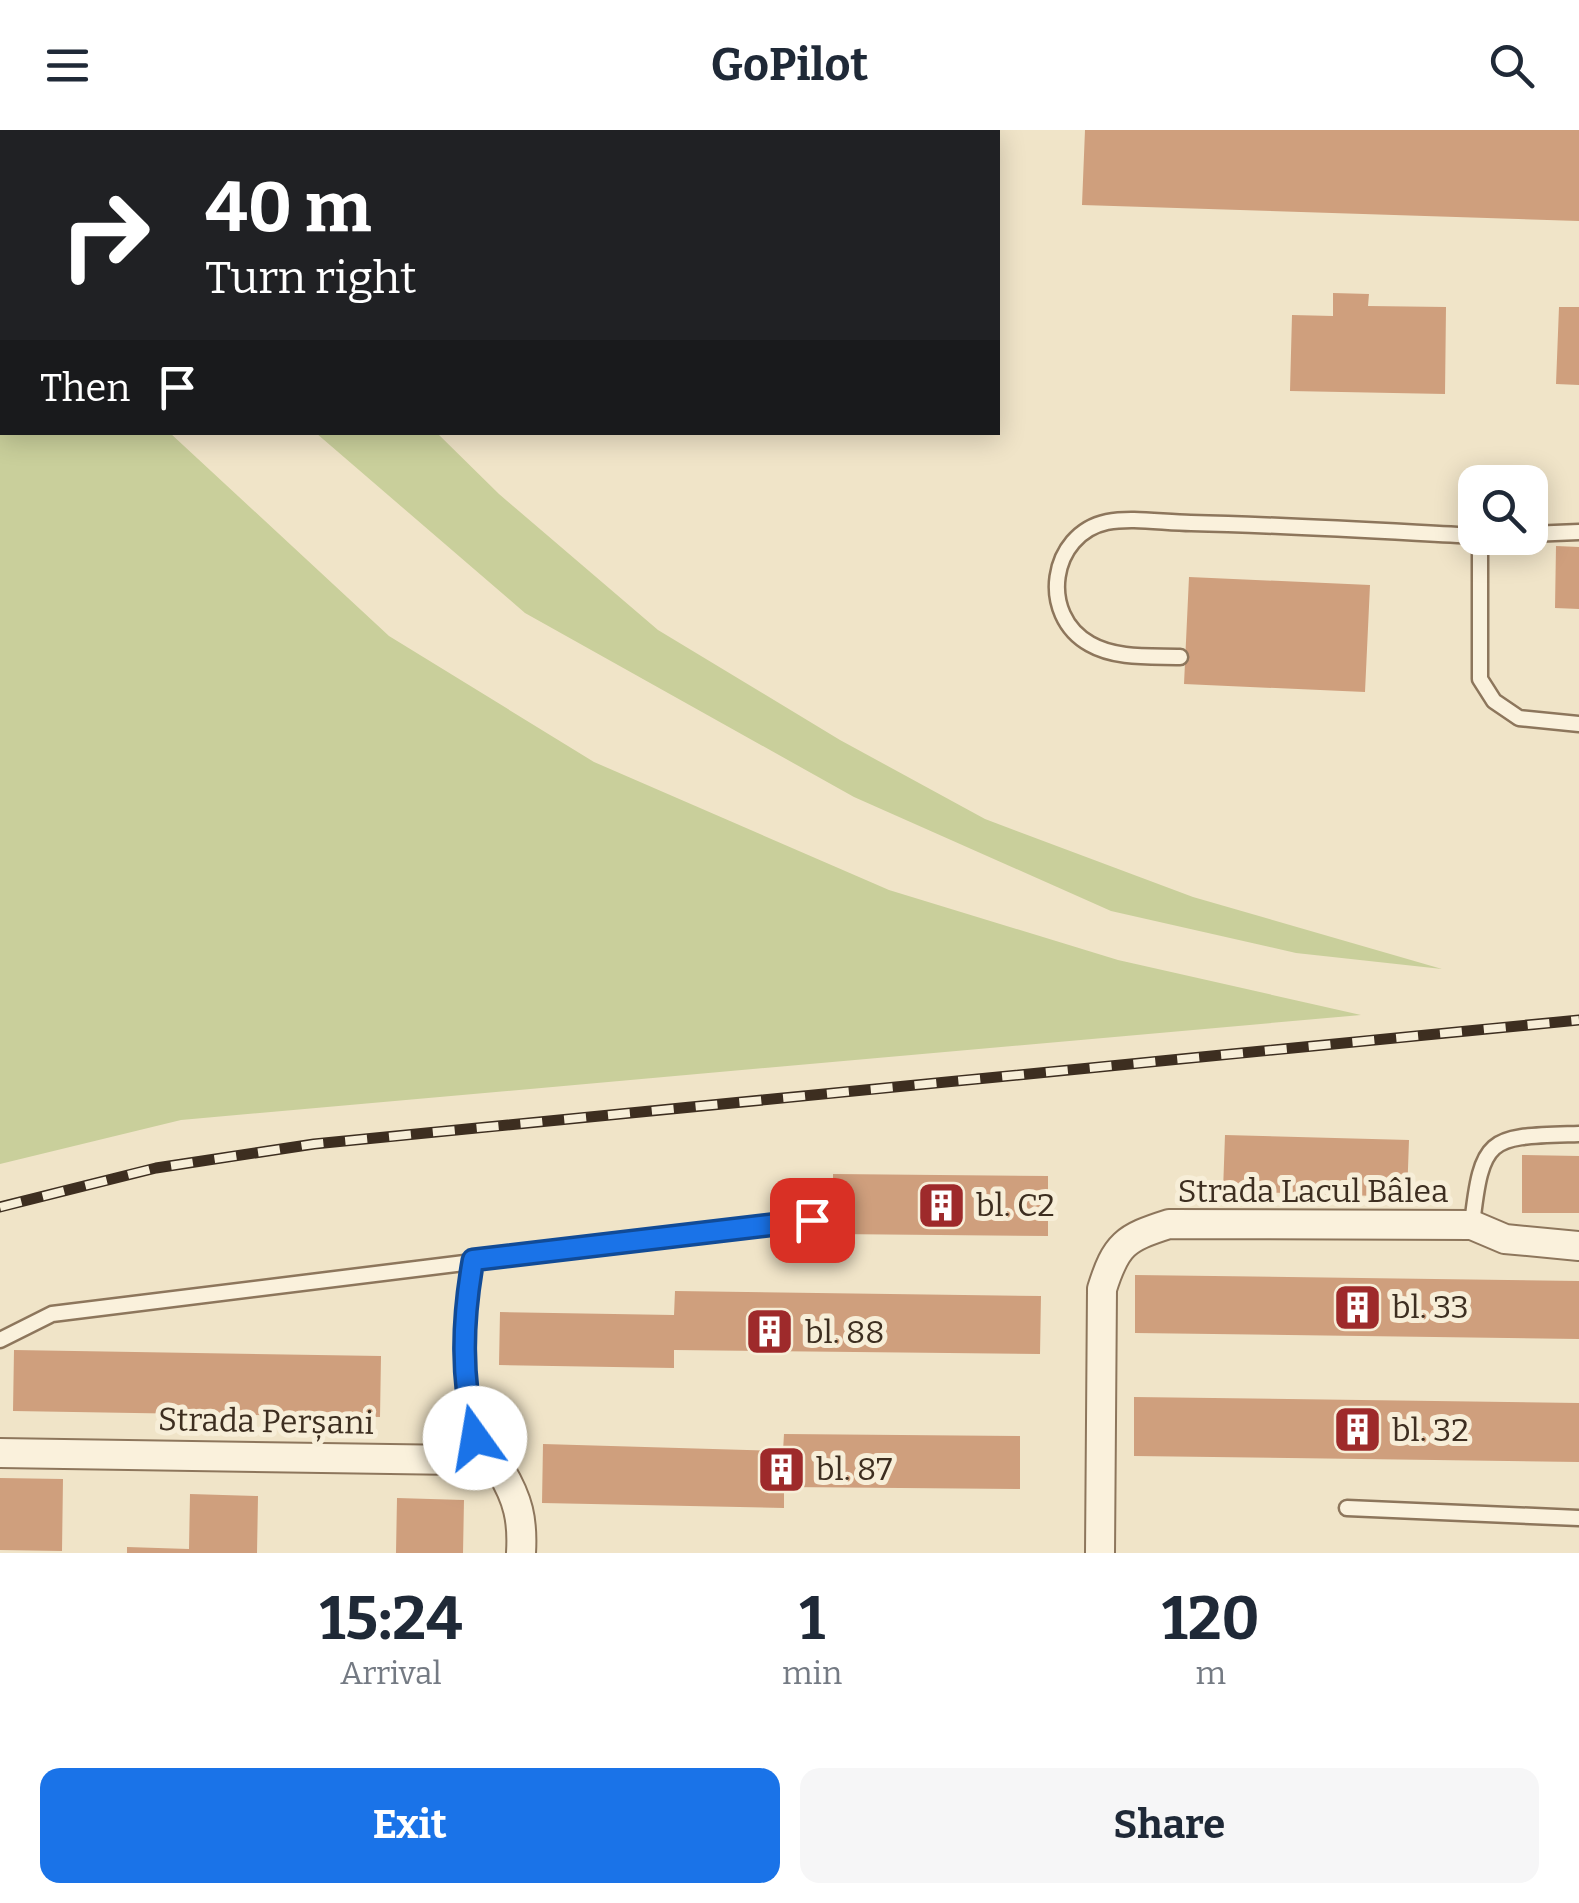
<!DOCTYPE html>
<html lang="en">
<head>
<meta charset="utf-8">
<style>
  :root { --surface:#fff; --page:#f6f6f7; --text:#1f2937; --muted:#747a83; --accent:#1a73e8 }
  body { margin:0; font-family:Bitter,serif; background:var(--page); color:var(--text); height:100vh; display:flex; flex-direction:column; font-size:38px; white-space:nowrap }
  * { box-sizing:border-box; margin:0 }
  p { font-size:32px; color:var(--muted) }
  .icon { flex:none; width:55px; height:55px; fill:none; stroke:currentColor; stroke-width:2; stroke-linecap:round; stroke-linejoin:round }
  .map { position:relative; height:1423px; overflow:hidden }
  .panel { display:flex; flex-direction:column; background:var(--surface); flex:1 }
  .panel>* { flex:none }
  .guide { position:absolute; left:0px; top:0px; width:1000px; height:305px; box-shadow:0 5px 25px #0003; background:#202124; color:#fff; overflow:hidden }
  .tools { position:absolute; left:1458px; top:335px; display:grid; gap:20px }
  .tools a { display:grid; place-items:center; width:90px; height:90px; border-radius:20px; background:var(--surface); box-shadow:0 5px 25px #0003; font-size:50px }
  .pin { position:absolute; display:grid; place-items:center; width:85px; height:85px; color:#fff; margin:-42px; border-radius:20px; box-shadow:0 5px 15px #0006 }
  .me { position:absolute; width:110px; margin:-55px; rotate:347deg; stroke-linejoin:round; filter:drop-shadow(0 0 8px #0008) }
  .turn { display:flex; align-items:center; gap:35px; height:210px; padding:0 40px; font-size:45px }
  .turn .icon { width:130px; height:130px; stroke-width:2.5 }
  .turn b { display:block; font-size:70px; line-height:85px }
  .then { display:flex; align-items:center; height:95px; padding:0 40px; background:#0003; gap:20px; font-size:38px }
  .eta { display:flex; justify-content:space-evenly; align-items:center; height:170px; text-align:center }
  .eta b { font-size:60px; font-weight:700; line-height:70px }
  .button { display:flex; gap:20px; margin-top:auto; padding:20px 40px }
  .button a { flex:1; height:115px; border-radius:20px; background:var(--accent); color:#fff; font-size:40px; font-weight:700; line-height:115px; text-align:center }
  .button a+a { background:var(--page); color:var(--text) }
  header { display:flex; justify-content:space-between; align-items:center; height:130px; padding:0 40px; background:var(--surface); font-size:45px; font-weight:700 }
  .map>svg:first-child { display:block }
</style>
</head>
<body>
<header><svg class="icon" aria-label="menu" viewBox="0 0 24 24"><path d="M4 6h16M4 12h16M4 18h16"/></svg>GoPilot<svg class="icon" aria-label="search" viewBox="0 0 24 24"><circle cx="10" cy="10" r="6"/><path d="M15 15l6 6"/></svg></header>
<div class="map">
<svg width="1579" height="1423" viewBox="0 0 1579 1423">
  <rect width="100%" height="100%" fill="#f0e4c8"/>
  <path fill="#c9cf9b" d="M0 126 2 302 170 303 389 506 594 632 889 760 1118 830 1361 885 181 990 0 1034Z
    M316 303H437L499 364 658 500 840 610 985 689 1193 767 1442 839 1296 823 1111 781 854 667 525 483Z"/>
  <path fill="#cf9f7d" d="M1085 0H1579V91L1082 75Z
    M1333 163 1369 164 1368 176 1446 177 1445 264 1290 261 1292 185 1333 186Z
    M1559 177H1579V255L1556 254Z
    M1556 416 1579 417V479L1555 478Z
    M1189 447 1370 455 1365 562 1184 554Z
    M1225 1005 1409 1010 1407 1067 1223 1061Z
    M1522 1025 1579 1026V1083H1522Z
    M833 1044 1048 1046V1106L833 1104Z
    M1135 1145 1579 1151V1209L1135 1203Z
    M675 1161 1041 1166 1040 1224 674 1220V1238L499 1235 500 1182 674 1185Z
    M14 1220 381 1226 380 1287 13 1281Z
    M1134 1267 1579 1273V1332L1134 1326Z
    M784 1304 1020 1306V1359L784 1357V1378L542 1373 543 1314 783 1321Z
    M0 1348 63 1349 62 1421 0 1420Z
    M190 1364 258 1366 257 1423H127V1417L189 1419Z
    M397 1368 464 1370 463 1423H396Z"/>
  <g fill="none" stroke-linecap="round" stroke-linejoin="round">
    <defs>
      <path id="lane" d="M637 0 640 2
        M1530 404 1579 402
        M1480 408V549L1494 571 1519 588 1579 594
        M1180 527C1151 526 1116 529 1090 514 1038 485 1050 404 1107 392 1133 387 1165 393 1191 393 1286 395 1380 401 1475 406
        M1472 1095C1482 1003 1490 1007 1579 1004
        M473 1130C459 1211 463 1255 481 1335
        M0 1210 52 1184 812 1090
        M1347 1378 1579 1388"/>
      <path id="street" d="M0 1323 458 1330 501 1341C518 1369 523 1390 521 1423
        M1100 1423 1102 1159C1116 1114 1125 1108 1169 1094L1472 1095 1505 1109 1579 1116"/>
    </defs>
    <use href="#lane" stroke="#8d765c" stroke-width="19"/>
    <use href="#street" stroke="#8d765c" stroke-width="32"/>
    <use href="#lane" stroke="#faf1dc" stroke-width="14"/>
    <use href="#street" stroke="#faf1dc" stroke-width="28"/>
    <defs>
      <path id="rail" d="M0 1077 156 1038 314 1014 1579 890"/>
    </defs>
    <use href="#rail" stroke="#3d2e20" stroke-width="11"/>
    <use href="#rail" stroke="#f7eed8" stroke-width="8" stroke-dasharray="22" stroke-linecap="butt"/>
  </g>
  <g fill="none" stroke-linecap="round" stroke-linejoin="round">
    <defs>
      <path id="route" d="M475 1308C461 1246 462 1193 473 1130L812 1090"/>
    </defs>
    <use href="#route" stroke="#114b97" stroke-width="25"/>
    <use href="#route" stroke="#1a73e8" stroke-width="18"/>
  </g>
  <defs>
    <symbol id="building-square" viewBox="-11 -11 22 22"><rect x="-9" y="-9" width="18" height="18" rx="4" fill="#9e2a2b" stroke="#f7eed8"/><path d="M-4-6H4V6H1V3H-1V6H-4ZM-2.5-4.3h1.7v1.8h-1.7ZM.8-4.3h1.7v1.8H.8ZM-2.5-1h1.7V.8h-1.7ZM.8-1h1.7V.8H.8Z" fill="#fff"/></symbol>
  </defs>
  <g fill-rule="evenodd">
    <use href="#building-square" x="914" y="1048" width="55" height="55"/>
    <use href="#building-square" x="1330" y="1150" width="55" height="55"/>
    <use href="#building-square" x="742" y="1174" width="55" height="55"/>
    <use href="#building-square" x="1330" y="1272" width="55" height="55"/>
    <use href="#building-square" x="754" y="1312" width="55" height="55"/>
  </g>
  <g text-anchor="middle" dominant-baseline="central" stroke-width="10" stroke-linejoin="round" paint-order="stroke">
    <g font-size="32" fill="#3d2e20" stroke="#f7eed8">
      <text x="1313" y="1061">Strada Lacul Bâlea</text>
      <text transform="translate(266 1291) rotate(1)">Strada Perșani</text>
    </g>
    <g font-size="32" fill="#3d2e20" stroke="#f7eed8" text-anchor="start">
      <text x="976" y="1075">bl. C2</text>
      <text x="1392" y="1177">bl. 33</text>
      <text x="805" y="1202">bl. 88</text>
      <text x="1392" y="1300">bl. 32</text>
      <text x="816" y="1339">bl. 87</text>
    </g>
  </g>
</svg>
<div class="tools">
<a><svg class="icon" aria-label="search" viewBox="0 0 24 24"><circle cx="10" cy="10" r="6"/><path d="M15 15l6 6"/></svg></a>
</div>
<div class="pin" style="left:812px;top:1090px;background:#d93025"><svg class="icon" aria-label="arrive" viewBox="0 0 24 24"><path d="M6 21V4h12l-3 4 3 4H6"/></svg></div>
<svg class="me" style="left:475px;top:1308px" viewBox="-20 -20 40 40"><circle r="19" fill="#fff"/><path d="M0-13L10 11 0 6-10 11z" fill="#1a73e8"/></svg>
<div class="guide">
<div class="turn"><svg class="icon" aria-label="right" viewBox="0 0 24 24"><path d="M7 20v-9h11M14 6l5 5-5 5"/></svg><div><b>40 m</b>Turn right</div></div>
<div class="then">Then<svg class="icon" aria-label="arrive" viewBox="0 0 24 24"><path d="M6 21V4h12l-3 4 3 4H6"/></svg></div>
</div>
</div>
<section class="panel">
<div class="eta">
<div><b>15:24</b><p>Arrival</p></div>
<div><b>1</b><p>min</p></div>
<div><b>120</b><p>m</p></div>
</div>
<div class="button"><a>Exit</a><a>Share</a></div>
</section>
</body>
</html>
